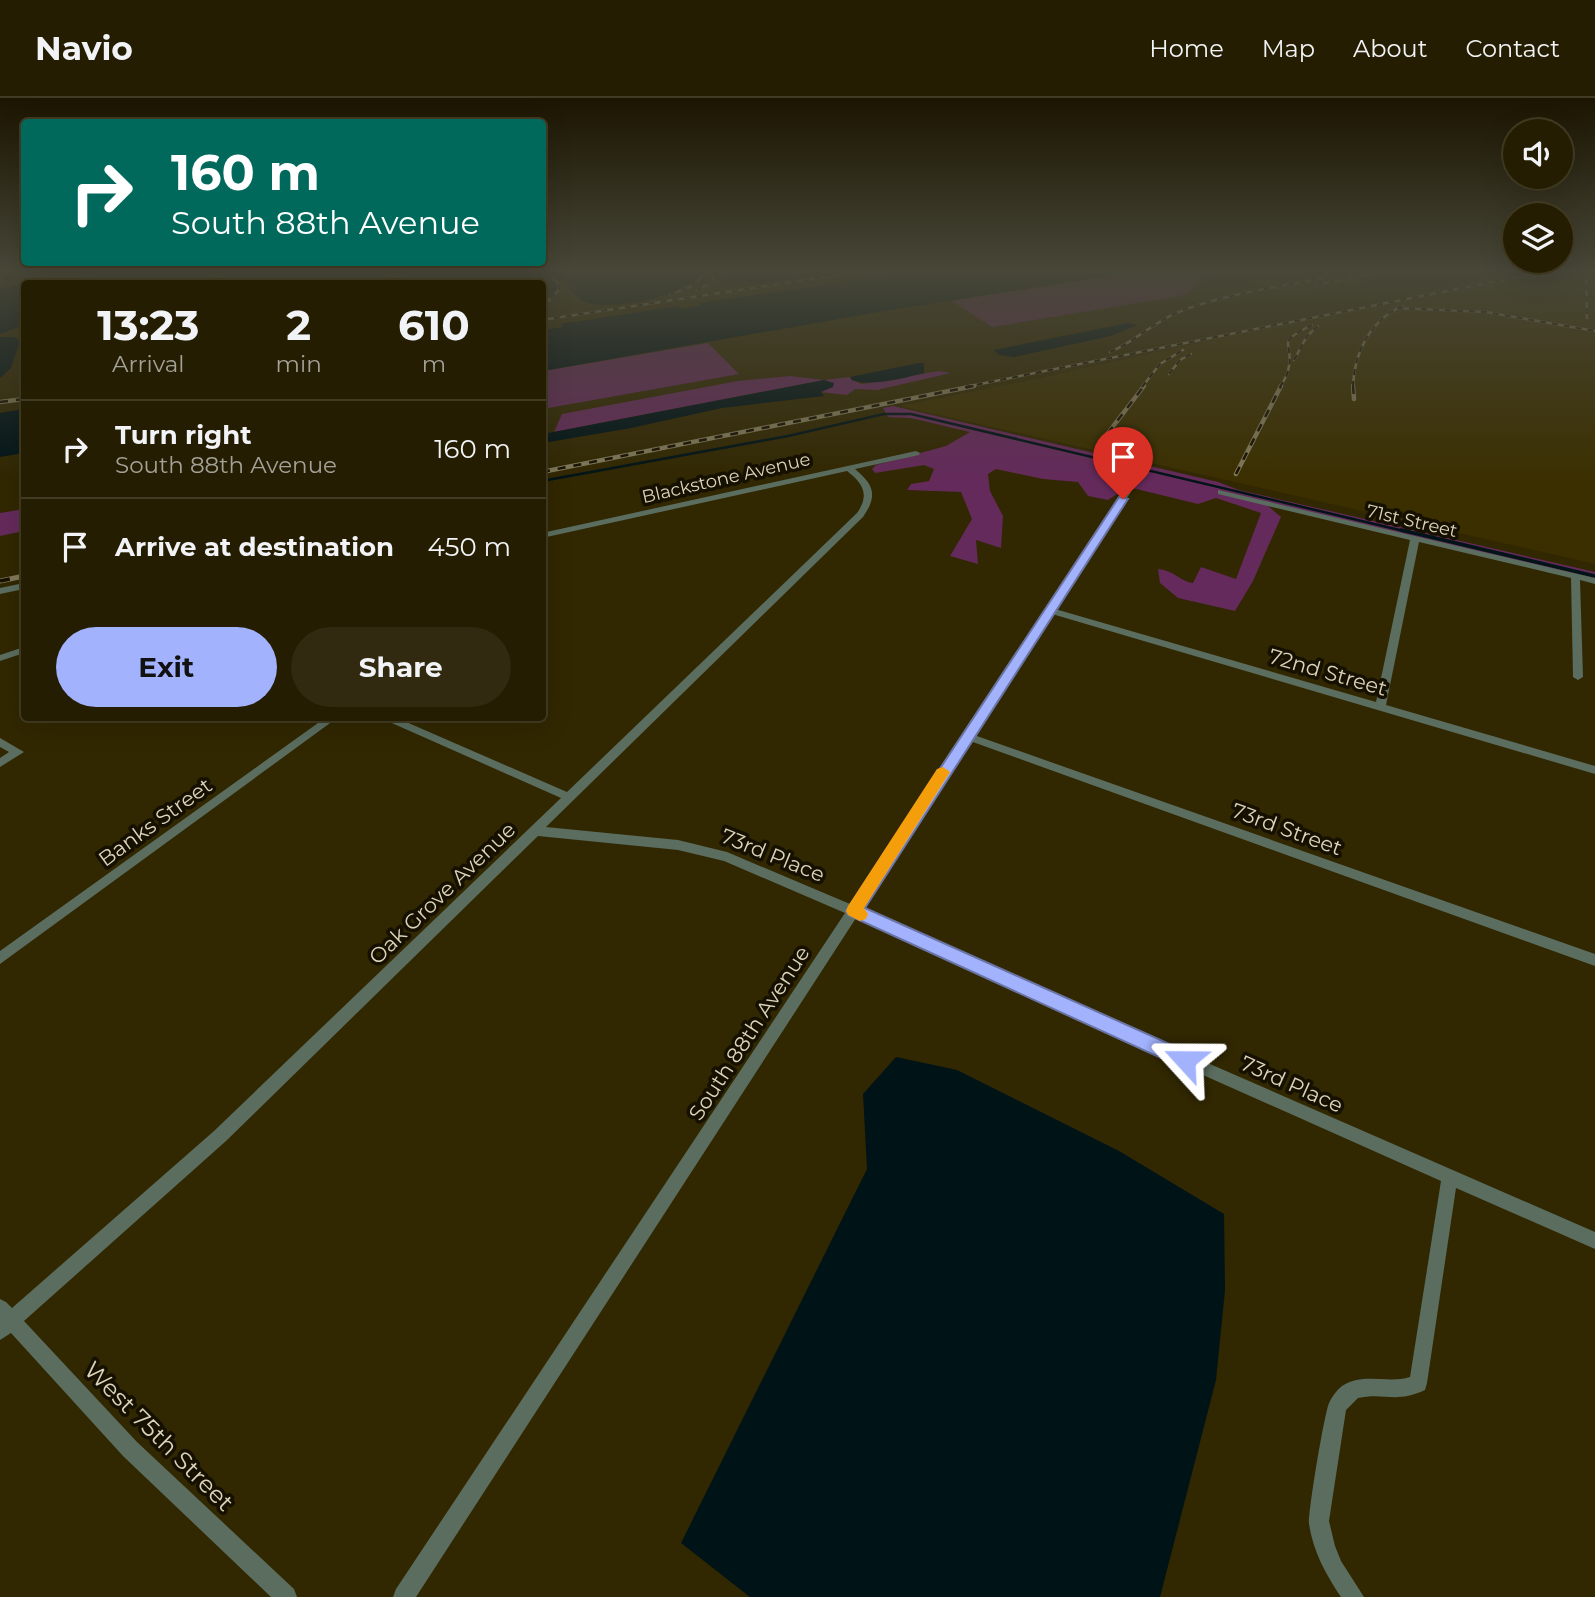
<!DOCTYPE html>
<html lang="en">
<head>
<meta charset="utf-8">
<style>
  :root { --surface:#251d01; --page:#312a10; --text:#f1f3f6; --muted:#a3a299; --line:#423b23; --accent:#a2b2fd }
  body { margin:0; font-family:Montserrat,sans-serif; background:var(--page); color:var(--text); height:100vh; display:flex; flex-direction:column; font-size:26px; white-space:nowrap }
  * { box-sizing:border-box; margin:0 }
  p { font-size:23px; color:var(--muted) }
  .icon { flex:none; width:38px; height:38px; fill:none; stroke:currentColor; stroke-width:2; stroke-linecap:round; stroke-linejoin:round }
  .map { position:relative; flex:1; overflow:hidden }
  .side { position:absolute; left:21px; top:182px; width:525px; height:441px; display:flex; flex-direction:column; background:var(--surface); border-radius:7px; box-shadow:0 7px 28px #0002,0 0 0 2px var(--line) }
  .side>* { flex:none }
  .top-card { position:absolute; left:21px; top:21px; width:525px; height:147px; border-radius:7px; box-shadow:0 7px 28px #0002,0 0 0 2px var(--line); background:#00695c; color:#fff; overflow:hidden }
  .fabs { position:absolute; left:1503px; top:21px; display:grid; gap:14px }
  .fabs a { display:grid; place-items:center; width:70px; height:70px; border-radius:50%; background:var(--surface); box-shadow:0 7px 28px #0002,0 0 0 2px var(--line); font-size:35px }
  .pin { position:absolute; display:grid; place-items:center; width:60px; height:60px; color:#fff; margin:-72px -30px; border-radius:50% 50% 50% 0; rotate:-45deg; box-shadow:0 0 7px #0007 }
  .pin .icon { rotate:45deg }
  .me { position:absolute; width:77px; margin:-38px; rotate:294deg; stroke-linejoin:round; filter:drop-shadow(0 0 5px #0008) }
  .turn { display:flex; align-items:center; gap:24px; height:147px; padding:0 35px; font-size:32px }
  .turn .icon { width:91px; height:91px; stroke-width:2.5 }
  .turn b { display:block; font-size:49px; line-height:60px }
  .eta { display:flex; justify-content:space-evenly; align-items:center; height:119px; text-align:center }
  .eta b { font-size:42px; font-weight:700; line-height:49px }
  .action { display:flex; gap:14px; margin-top:auto; padding:14px 35px }
  .action a { flex:1; height:80px; border-radius:42px; background:var(--accent); color:#111; font-size:28px; font-weight:700; line-height:80px; text-align:center }
  .action a+a { background:var(--page); color:var(--text) }
  ul { padding:0; list-style:none }
  li { display:flex; align-items:center; gap:21px; height:98px; padding:0 35px; border-top:2px solid var(--line) }
  li div { flex:1 }
  li b { display:block; font-size:26px }
  li em { font-style:normal }
  header { display:flex; align-items:center; gap:42px; box-sizing:border-box; height:98px; padding:0 35px; background:var(--surface); border-bottom:2px solid var(--line) }
  header strong { font-size:33px }
  nav { display:flex; gap:38px; margin-inline-start:auto; font-size:24px }
  .map>svg:first-child { display:block }
</style>
</head>
<body>
<header>
<strong>Navio</strong>
<nav><a>Home</a><a>Map</a><a>About</a><a>Contact</a></nav>
</header>
<div class="map">
<svg width="1595" height="1499" viewBox="0 0 1595 1499">
  <rect width="100%" height="100%" fill="#312701"/>
  <path fill="#3b2f00" d="M1226 174H1413L1288 196Z
    M1442 174H1595V466L900 308 1032 282 1470 184Z"/>
  <path fill="#642a5b" d="M1132 174 1210 175 1185 197 992 229 952 203Z
    M708 245 739 276 543 311V273Z
    M939 273 951 275 877 292 855 291 847 297 820 294 824 282 554 334 562 316 738 283 790 278 824 282 850 279 852 282 862 286Z
    M893 308 1218 384 1239 392 1595 474V480L1267 407 1281 419 1253 483 1235 513 1178 500 1160 485 1158 471C1178 474 1177 482 1193 485L1201 469 1236 481 1261 415 1216 400 1198 406 1128 389 1108 402 1088 398 1078 384 1043 381 996 371 988 376 990 393 1003 418 1001 450 976 442 978 466 950 458 972 421 961 394 907 392 911 386 929 383 934 371 924 367 875 375 872 371 876 367 946 348 970 334 911 320 888 319 883 310Z
    M24 411V433L0 438V415Z"/>
  <path fill="#001317" d="M125 174H215L216 185H57L70 180Z
    M224 174H385L390 185H225Z
    M399 174H548L558 189 551 200 543 207 542 186 405 185Z
    M558 174H702C689 198 607 215 583 203 573 197 565 183 558 174Z
    M720 174H828C796 179 747 196 720 174Z
    M914 174H1132L878 214 543 273V232L563 229 561 226 678 208 682 211 701 207 699 205Z
    M24 187V227L0 236V190Z
    M1128 225 1137 227 1111 238 1014 259 999 257 994 252Z
    M0 239H14L20 243 11 270 0 280Z
    M919 265H924V275C904 280 871 289 852 282L850 279Z
    M824 282 834 285 833 289 821 294 824 298 722 310 631 330 543 345V336Z
    M24 311V355L0 359V315Z
    M896 959 957 972 1119 1053 1224 1116 1225 1192 1216 1282 1160 1499H750L681 1445 867 1071 863 996Z"/>
  <g fill="none" stroke-linecap="round" stroke-linejoin="round">
    <path stroke="#001317" stroke-width="2.5" d="M542 383 788 338 884 316H911L1408 434"/>
    <path stroke="#001317" stroke-width="3.5" d="M1401 432 1595 478"/>
    <path fill="#5a6d5f" fill-rule="evenodd" d="M916 353 920 355 919 357 855 371C874 387 878 397 863 419L546 729 678 742 727 754 850 806 1123 394 1127 392 1131 394 1055 511 1376 604 1410 442 1218 396V392L1595 480V486L1580 482 1583 579 1578 582 1573 579 1571 480 1419 444 1386 607 1595 668V676L1052 516 974 637 1595 856V868L970 643 862 811 1031 888 1595 1134V1151L1456 1090 1427 1285 1425 1292C1395 1306 1385 1294 1358 1300L1346 1312 1329 1423 1335 1448 1341 1463 1364 1499H1341C1326 1477 1313 1453 1309 1426 1308 1414 1324 1317 1329 1305 1332 1298 1337 1292 1342 1288 1364 1274 1387 1286 1410 1279L1441 1083 1021 896 856 820 416 1499H393L396 1491 845 815 724 763 678 752 538 738 226 1043 24 1223 137 1344 294 1491 297 1499H271L123 1358 11 1235 0 1242V1201L6 1204 12 1210 214 1033 561 700 385 622 384 620H397L567 694 857 415C870 397 863 385 847 373L542 440V435Z
      M24 485V491L0 496V490Z
      M24 549V555L0 563V557Z
      M325 620H337L0 866V853Z
      M0 640 24 654 0 669V660L9 654 0 649Z"/>
    <defs>
      <path id="rail-far2" d="M221 174 222 186
        M1586 174 1587 220
        M1535 179 1561 174
        M1317 186 1383 174
        M697 192 711 185 715 174
        M670 197 694 187 705 174
        M542 209 559 192V187L550 174
        M1397 210 1486 214 1595 233
        M542 222 858 174
        M1110 254C1134 244 1153 225 1176 215 1224 196 1276 189 1326 180
        M1294 262 1307 238 1318 228
        M1169 276 1180 262 1191 256
        M965 289 1542 174
        M1142 289 1160 266 1183 252
        M1280 289C1283 284 1287 278 1288 273 1296 243 1272 247 1312 227
        M1353 289C1354 254 1370 223 1402 208"/>
      <path id="rail-far1" d="M1353 288 1354 301
        M0 304 24 301
        M1098 348 1144 288
        M542 374 974 288
        M1236 376 1281 288"/>
      <path id="rail" d="M0 483 24 478"/>
    </defs>
    <use href="#rail-far2" stroke="#807858" stroke-width="2.5"/>
    <use href="#rail-far1" stroke="#807858" stroke-width="4.5"/>
    <use href="#rail" stroke="#807858" stroke-width="5"/>
    <use href="#rail-far2" stroke="#161001" stroke-width="2" stroke-dasharray="6" stroke-linecap="butt"/>
    <use href="#rail-far1" stroke="#161001" stroke-width="2.5" stroke-dasharray="8" stroke-linecap="butt"/>
    <use href="#rail" stroke="#161001" stroke-width="3.5" stroke-dasharray="10" stroke-linecap="butt"/>
  </g>
  <linearGradient id="sky" x2="0" y2="1"><stop stop-color="#1b1501"/><stop offset="0.45" stop-color="#484738"/><stop offset="1" stop-color="#484738" stop-opacity="0"/></linearGradient>
  <rect width="1595" height="384" fill="url(#sky)"/>
  <path fill="#a2b2fd" stroke="#6974a4" stroke-width="2" d="M1119 399 1128 401 865 810 1192 956 1195 962 1192 968 1185 971 848 817 846 813Z"/>
  <path fill="#f59e0b" d="M943 669 950 674 864 810 868 816 866 821 860 823 848 817 846 813 848 808 937 671Z"/>
  <g text-anchor="middle" dominant-baseline="central" stroke-width="7" stroke-linejoin="round" paint-order="stroke">
    <g font-size="18" fill="#dbd4bb" stroke="#161001">
      <text transform="translate(726 380) rotate(-13)">Blackstone Avenue</text>
      <text transform="translate(1412 423) rotate(13)">71st Street</text>
    </g>
    <g font-size="21" fill="#dbd4bb" stroke="#161001">
      <text transform="translate(1328 574) rotate(16)">72nd Street</text>
      <text transform="translate(155 724) rotate(-36)">Banks Street</text>
      <text transform="translate(1287 731) rotate(20)">73rd Street</text>
      <text transform="translate(773 757) rotate(22)">73rd Place</text>
      <text transform="translate(442 795) rotate(-44)">Oak Grove Avenue</text>
      <text transform="translate(749 935) rotate(-57)">South 88th Avenue</text>
      <text transform="translate(1292 986) rotate(24)">73rd Place</text>
    </g>
    <g font-size="24" fill="#dbd4bb" stroke="#161001">
      <text transform="translate(159 1338) rotate(45)">West 75th Street</text>
    </g>
  </g>
</svg>
<div class="fabs">
<a><svg class="icon" aria-label="sound" viewBox="0 0 24 24"><path d="M4 9h4l5-4v14l-5-4H4zM17 9q2 3 0 6"/></svg></a>
<a><svg class="icon" aria-label="layers" viewBox="0 0 24 24"><path d="M12 4l9 5-9 5-9-5zM3 14l9 5 9-5"/></svg></a>
</div>
<div class="pin" style="left:1123px;top:401px;background:#d93025"><svg class="icon" aria-label="arrive" viewBox="0 0 24 24"><path d="M6 21V4h12l-3 4 3 4H6"/></svg></div>
<svg class="me" style="left:1185px;top:962px" viewBox="-20 -20 40 40"><path d="M0-17L14 15 0 8-14 15z" fill="#a2b2fd" stroke="#fff" stroke-width="4"/></svg>
<div class="top-card">
<div class="turn"><svg class="icon" aria-label="right" viewBox="0 0 24 24"><path d="M7 20v-9h11M14 6l5 5-5 5"/></svg><div><b>160 m</b>South 88th Avenue</div></div>
</div>
<section class="side">
<div class="eta">
<div><b>13:23</b><p>Arrival</p></div>
<div><b>2</b><p>min</p></div>
<div><b>610</b><p>m</p></div>
</div>
<ul>
<li><svg class="icon" aria-label="right" viewBox="0 0 24 24"><path d="M7 20v-9h11M14 6l5 5-5 5"/></svg><div><b>Turn right</b><p>South 88th Avenue</p></div><em>160 m</em></li>
<li><svg class="icon" aria-label="arrive" viewBox="0 0 24 24"><path d="M6 21V4h12l-3 4 3 4H6"/></svg><div><b>Arrive at destination</b></div><em>450 m</em></li>
</ul>
<div class="action"><a>Exit</a><a>Share</a></div>
</section>
</div>
</body>
</html>
